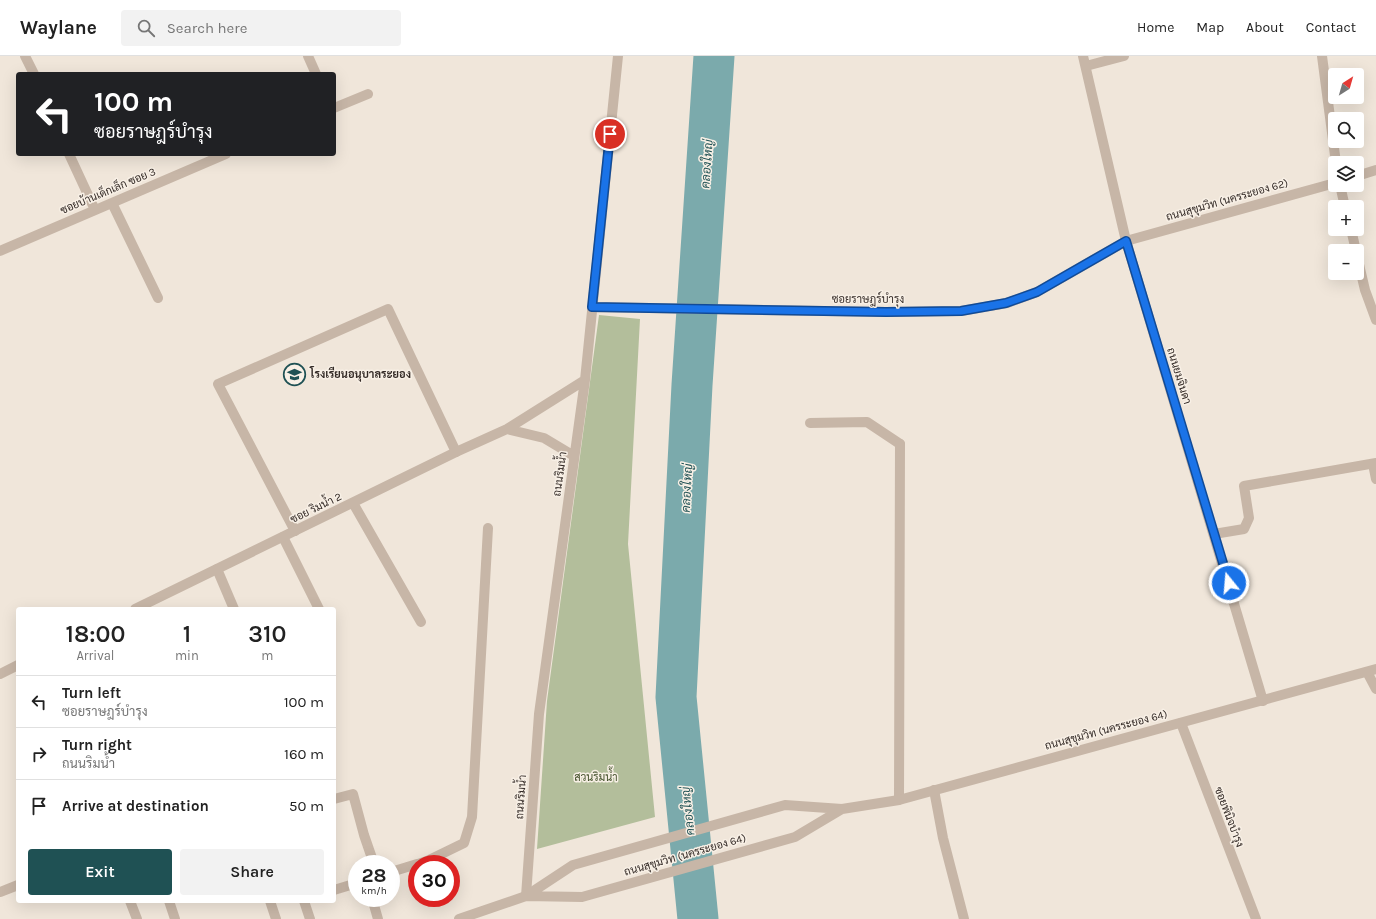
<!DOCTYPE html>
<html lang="en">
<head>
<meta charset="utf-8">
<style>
  :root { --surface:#fff; --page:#f2f2f2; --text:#222; --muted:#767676; --line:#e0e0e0; --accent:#1f5154 }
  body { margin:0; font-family:Karla,Sarabun,sans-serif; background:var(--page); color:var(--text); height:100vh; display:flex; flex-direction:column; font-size:15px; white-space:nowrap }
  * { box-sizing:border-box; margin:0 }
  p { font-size:13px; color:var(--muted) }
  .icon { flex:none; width:22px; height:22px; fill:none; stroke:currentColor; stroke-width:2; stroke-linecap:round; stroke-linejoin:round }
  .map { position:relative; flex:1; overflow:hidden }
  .panel { position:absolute; left:16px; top:551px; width:320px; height:296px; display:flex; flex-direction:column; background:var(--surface); border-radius:4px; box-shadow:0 4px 16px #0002 }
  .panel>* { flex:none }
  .guide { position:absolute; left:16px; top:16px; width:320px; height:84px; border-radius:4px; box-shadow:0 4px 16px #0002; background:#202124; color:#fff; overflow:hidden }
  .needle { width:26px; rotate:37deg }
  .fabs { position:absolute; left:1328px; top:12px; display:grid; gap:8px }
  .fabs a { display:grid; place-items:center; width:36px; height:36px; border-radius:4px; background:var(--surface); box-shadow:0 4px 16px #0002; font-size:20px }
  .speed { position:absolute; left:348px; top:799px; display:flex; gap:8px; font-size:20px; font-weight:700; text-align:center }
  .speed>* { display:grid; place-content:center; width:52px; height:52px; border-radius:50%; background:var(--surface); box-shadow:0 4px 16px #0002; line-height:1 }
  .speed small { font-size:10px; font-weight:400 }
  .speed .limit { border:6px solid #d22; background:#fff; color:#111 }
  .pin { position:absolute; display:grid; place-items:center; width:34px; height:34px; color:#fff; margin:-17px; border:2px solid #fff; border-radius:50%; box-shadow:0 1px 4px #0007 }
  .me { position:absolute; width:44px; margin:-22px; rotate:343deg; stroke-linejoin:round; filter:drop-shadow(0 0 3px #0008) }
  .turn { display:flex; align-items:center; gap:14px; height:84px; padding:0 12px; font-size:18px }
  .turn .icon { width:52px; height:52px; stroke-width:2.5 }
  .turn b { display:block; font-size:28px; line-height:34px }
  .eta { display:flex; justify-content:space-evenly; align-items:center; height:68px; text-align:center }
  .eta b { font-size:24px; font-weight:600; line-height:28px }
  .primary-button { display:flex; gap:8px; margin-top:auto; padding:8px 12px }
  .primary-button a { flex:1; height:46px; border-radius:4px; background:var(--accent); color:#fff; font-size:16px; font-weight:600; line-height:46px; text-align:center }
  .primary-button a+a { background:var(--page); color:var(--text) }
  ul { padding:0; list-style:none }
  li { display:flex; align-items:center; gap:12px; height:52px; padding:0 12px; border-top:1px solid var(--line) }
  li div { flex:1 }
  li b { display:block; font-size:15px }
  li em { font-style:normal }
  header { display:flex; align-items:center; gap:24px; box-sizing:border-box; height:56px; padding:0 20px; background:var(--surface); border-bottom:1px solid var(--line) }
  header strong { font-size:19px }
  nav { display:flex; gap:22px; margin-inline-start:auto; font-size:14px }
  .search { width:280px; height:36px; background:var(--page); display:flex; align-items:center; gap:10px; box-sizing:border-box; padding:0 14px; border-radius:4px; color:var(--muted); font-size:15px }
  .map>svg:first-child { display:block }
</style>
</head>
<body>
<header>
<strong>Waylane</strong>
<div class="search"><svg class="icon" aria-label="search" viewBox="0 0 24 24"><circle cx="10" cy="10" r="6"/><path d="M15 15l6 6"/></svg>Search here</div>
<nav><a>Home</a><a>Map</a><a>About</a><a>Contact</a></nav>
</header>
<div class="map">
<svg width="1376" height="863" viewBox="0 0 1376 863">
  <rect width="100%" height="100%" fill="#f0e6da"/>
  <path fill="#b3be9b" d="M599 259 640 263 628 488 655 761 537 793 547 645Z"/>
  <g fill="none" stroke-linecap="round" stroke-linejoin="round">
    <path stroke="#7baaac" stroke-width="41" d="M698 863 676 641 692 329 714 0"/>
    <path stroke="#c7b6a7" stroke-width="10" d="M1086 10 1124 0
      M810 367 867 366 900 388
      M353 447 421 566
      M295 475 218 328 388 253 456 396
      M283 481 319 553
      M217 513 234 553
      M334 743 353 738 364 779 374 808
      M418 808 427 805 464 787 472 761 488 472
      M391 816 417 808
      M334 834 357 827
      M0 836 18 829
      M372 842 378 863
      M130 845 137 863
      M169 845 175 863
      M270 845 276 863
      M304 845 310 863"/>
    <path stroke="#c7b6a7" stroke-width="10" d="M25 0 34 18
      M308 0 316 18
      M1083 0 1126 185 1263 645
      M1322 0 1336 107
      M334 52 368 38
      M69 98 95 154
      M1357 120 1376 114
      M1340 129 1345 151
      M112 147 158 242
      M1351 173 1356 195
      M0 195 226 98
      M1357 200 1365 234 1376 264
      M592 251 886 256 961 255 1007 247 1037 236 1126 185 1335 127
      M507 373 544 382 574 400
      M1373 408 1376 423
      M1214 478 1244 473 1249 462 1244 430 1376 407
      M135 553 456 396 507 373 585 324
      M1367 616 1376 633
      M0 618 18 609
      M1181 667 1256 863
      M934 734 943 782 964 863
      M899 744 900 388
      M526 840 539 658 585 324 618 0"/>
    <path stroke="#c7b6a7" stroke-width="10" d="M526 840 582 841 795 781 842 753
      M459 863 526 840 573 809 785 749 842 753 899 744 1376 613"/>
  </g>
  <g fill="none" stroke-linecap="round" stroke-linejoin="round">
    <defs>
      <path id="route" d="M610 78 592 251 886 256 961 255 1006 247 1037 236 1126 185 1229 527"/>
    </defs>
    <use href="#route" stroke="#114b97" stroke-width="10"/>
    <use href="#route" stroke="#1a73e8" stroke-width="7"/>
  </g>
  <defs>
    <symbol id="school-ring" viewBox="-11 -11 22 22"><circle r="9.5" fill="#f8f0e6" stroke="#1f5154" stroke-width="1.5"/><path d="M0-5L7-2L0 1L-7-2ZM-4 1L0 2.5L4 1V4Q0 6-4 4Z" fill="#1f5154"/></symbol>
  </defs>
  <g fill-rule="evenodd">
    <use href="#school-ring" x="282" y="306" width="25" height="25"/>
  </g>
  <g text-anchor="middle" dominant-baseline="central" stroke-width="3" stroke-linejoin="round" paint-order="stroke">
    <g font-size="11" fill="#342b27" stroke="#f8f0e6">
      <text transform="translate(108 135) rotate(-23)">ซอยบ้านเด็กเล็ก ซอย 3</text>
      <text transform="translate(1227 144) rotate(-16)">ถนนสุขุมวิท (นครระยอง 62)</text>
      <text x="868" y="243">ซอยราษฎร์บำรุง</text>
      <text transform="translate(1179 320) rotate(73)">ถนนยมจินดา</text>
      <text transform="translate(560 418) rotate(-82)">ถนนริมน้ำ</text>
      <text transform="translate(316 452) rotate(-26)">ซอย ริมน้ำ 2</text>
      <text transform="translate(1106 674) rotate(-15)">ถนนสุขุมวิท (นครระยอง 64)</text>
      <text transform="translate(521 741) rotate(-86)">ถนนริมน้ำ</text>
      <text transform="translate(1229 761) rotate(69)">ซอยพินิจบำรุง</text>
      <text transform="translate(685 799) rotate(-16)">ถนนสุขุมวิท (นครระยอง 64)</text>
    </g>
    <g font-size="11" font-weight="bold" fill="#342b27" stroke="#f8f0e6" text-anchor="start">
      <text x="310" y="318">โรงเรียนอนุบาลระยอง</text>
    </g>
    <g font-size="11" fill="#44512c" stroke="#f8f0e6">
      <text x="596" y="721">สวนริมน้ำ</text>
    </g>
    <g font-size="12" font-style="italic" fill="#1f5154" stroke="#f8f0e6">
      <text transform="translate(707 108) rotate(-86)">คลองใหญ่</text>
      <text transform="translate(687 432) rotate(-87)">คลองใหญ่</text>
      <text transform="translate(688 755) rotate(-96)">คลองใหญ่</text>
    </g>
  </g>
</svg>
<div class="fabs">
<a><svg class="needle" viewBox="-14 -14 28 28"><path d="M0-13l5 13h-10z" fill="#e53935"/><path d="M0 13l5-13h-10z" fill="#767676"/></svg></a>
<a><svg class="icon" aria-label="search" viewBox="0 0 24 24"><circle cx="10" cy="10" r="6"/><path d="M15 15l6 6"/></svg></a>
<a><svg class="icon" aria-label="layers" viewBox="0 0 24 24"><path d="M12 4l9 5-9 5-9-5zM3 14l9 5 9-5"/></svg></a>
<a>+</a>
<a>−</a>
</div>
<div class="speed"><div>28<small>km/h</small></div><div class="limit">30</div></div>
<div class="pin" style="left:610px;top:78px;background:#d93025"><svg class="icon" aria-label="arrive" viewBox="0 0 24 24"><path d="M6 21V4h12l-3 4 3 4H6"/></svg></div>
<svg class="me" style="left:1229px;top:527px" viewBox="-20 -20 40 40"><circle r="17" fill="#1a73e8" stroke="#fff" stroke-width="3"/><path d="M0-11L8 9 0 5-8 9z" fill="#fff"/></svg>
<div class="guide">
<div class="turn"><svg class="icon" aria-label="left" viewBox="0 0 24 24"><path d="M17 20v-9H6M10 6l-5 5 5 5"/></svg><div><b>100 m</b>ซอยราษฎร์บำรุง</div></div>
</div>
<section class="panel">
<div class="eta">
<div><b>18:00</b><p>Arrival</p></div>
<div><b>1</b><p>min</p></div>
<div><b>310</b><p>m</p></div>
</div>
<ul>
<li><svg class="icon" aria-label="left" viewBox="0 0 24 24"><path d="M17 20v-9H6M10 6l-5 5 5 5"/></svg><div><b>Turn left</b><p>ซอยราษฎร์บำรุง</p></div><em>100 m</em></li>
<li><svg class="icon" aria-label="right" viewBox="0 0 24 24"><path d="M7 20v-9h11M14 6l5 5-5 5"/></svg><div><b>Turn right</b><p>ถนนริมน้ำ</p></div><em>160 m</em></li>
<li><svg class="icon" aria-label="arrive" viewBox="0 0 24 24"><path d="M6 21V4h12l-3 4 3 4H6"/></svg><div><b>Arrive at destination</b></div><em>50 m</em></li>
</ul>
<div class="primary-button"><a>Exit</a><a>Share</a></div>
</section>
</div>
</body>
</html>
